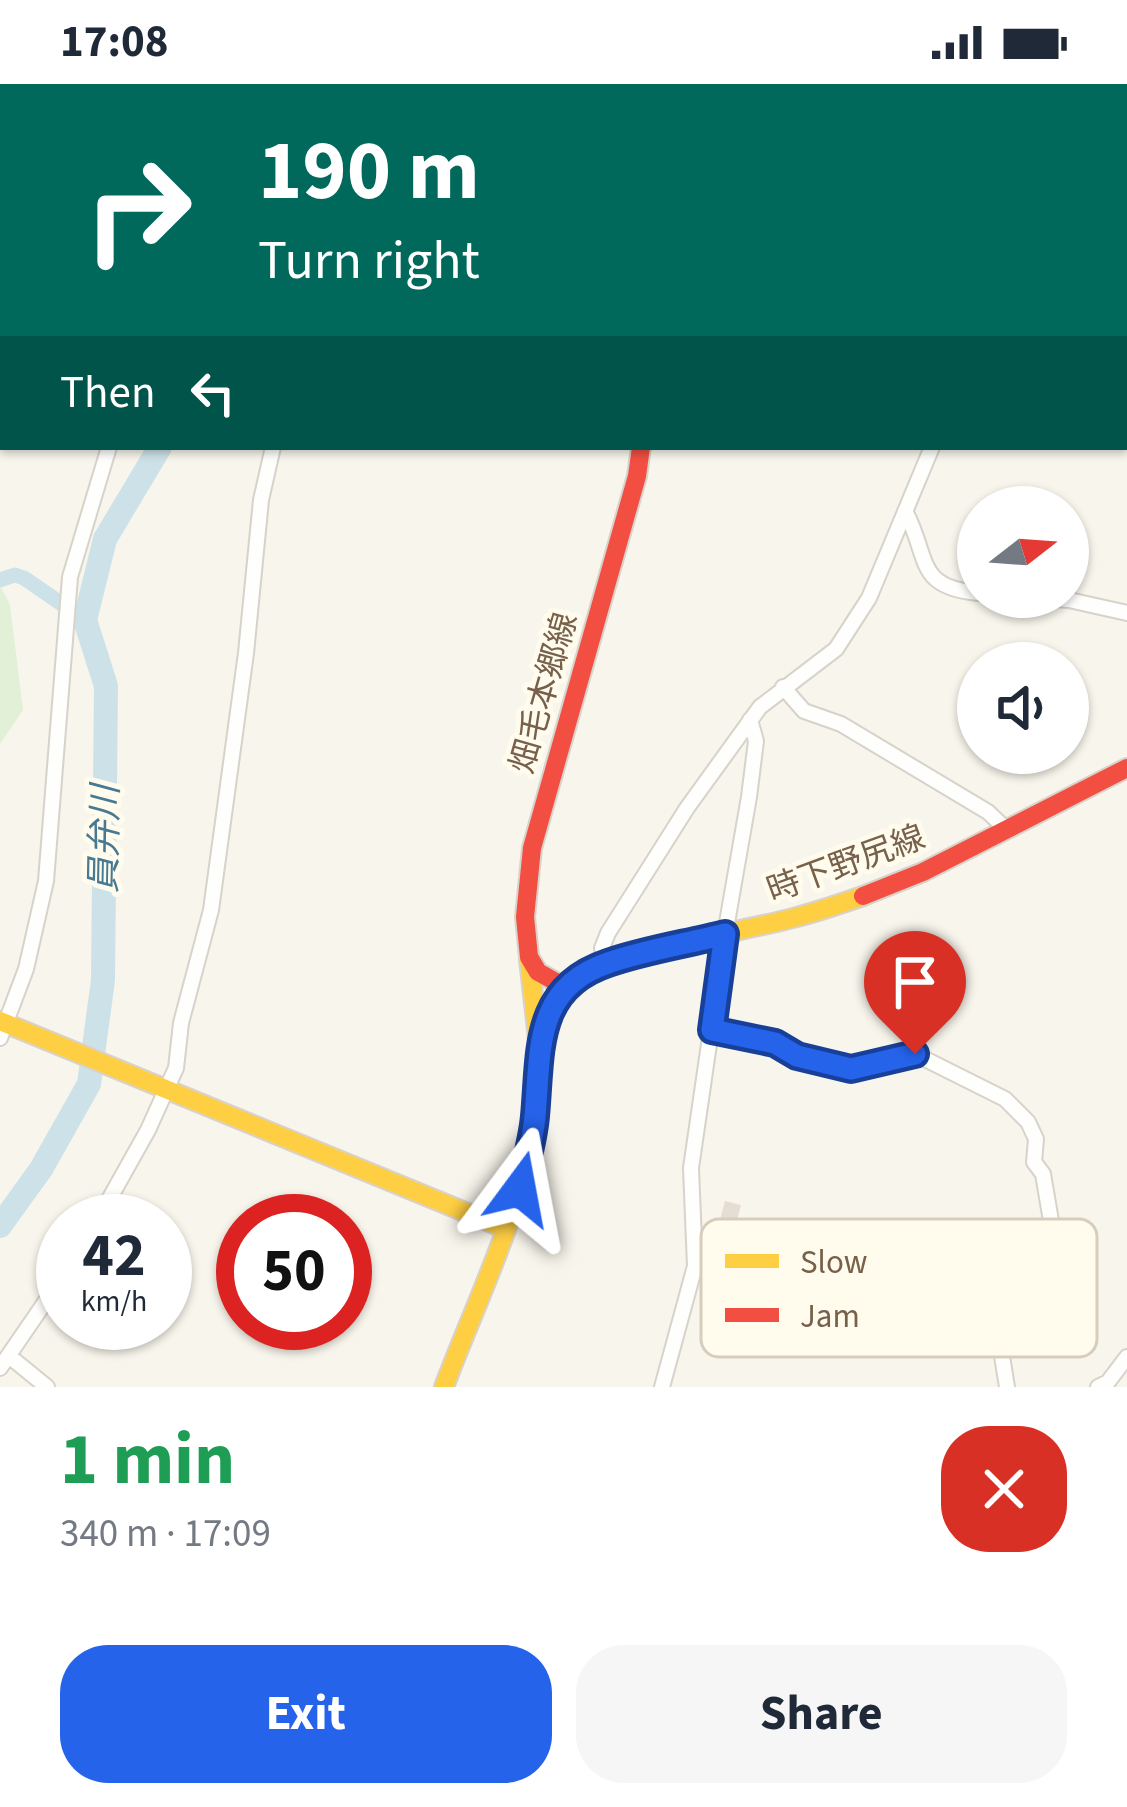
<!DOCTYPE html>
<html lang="en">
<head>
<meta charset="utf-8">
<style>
  :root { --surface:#fff; --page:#f6f6f7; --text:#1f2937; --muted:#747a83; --accent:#2563eb }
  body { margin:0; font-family:"Source Sans 3","Noto Sans JP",sans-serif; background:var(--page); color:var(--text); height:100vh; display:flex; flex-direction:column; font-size:45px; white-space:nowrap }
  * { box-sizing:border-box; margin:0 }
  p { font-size:39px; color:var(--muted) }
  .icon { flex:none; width:66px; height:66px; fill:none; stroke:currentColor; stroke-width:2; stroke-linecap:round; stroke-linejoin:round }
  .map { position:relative; height:1303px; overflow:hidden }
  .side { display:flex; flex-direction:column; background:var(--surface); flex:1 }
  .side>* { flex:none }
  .top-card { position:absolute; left:0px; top:0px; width:1128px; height:366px; box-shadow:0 3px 9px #0004; background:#00695c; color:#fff; overflow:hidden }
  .needle { width:78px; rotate:73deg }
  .buttons { position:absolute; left:957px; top:402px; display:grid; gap:24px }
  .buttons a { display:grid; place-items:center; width:132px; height:132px; border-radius:50%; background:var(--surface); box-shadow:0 3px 9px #0004; font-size:60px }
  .speed { position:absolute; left:36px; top:1110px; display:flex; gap:24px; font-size:60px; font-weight:700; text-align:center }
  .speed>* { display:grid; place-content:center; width:156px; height:156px; border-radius:50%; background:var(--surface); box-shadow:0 3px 9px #0004; line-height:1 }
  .speed small { font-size:30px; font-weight:400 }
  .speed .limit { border:18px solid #d22; background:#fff; color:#111 }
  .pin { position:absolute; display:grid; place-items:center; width:102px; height:102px; color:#fff; margin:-123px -51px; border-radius:50% 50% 50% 0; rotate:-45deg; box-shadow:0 0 12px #0007 }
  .pin .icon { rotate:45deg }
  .me { position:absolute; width:132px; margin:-66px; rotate:13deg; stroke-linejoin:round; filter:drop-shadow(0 0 9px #0008) }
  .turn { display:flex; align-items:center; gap:42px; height:252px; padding:0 60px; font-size:54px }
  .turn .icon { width:156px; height:156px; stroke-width:2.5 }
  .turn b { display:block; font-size:84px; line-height:102px }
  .then { display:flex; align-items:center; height:114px; padding:0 60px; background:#0003; gap:24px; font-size:45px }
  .round { display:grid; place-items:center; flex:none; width:126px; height:126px; border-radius:48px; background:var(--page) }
  .headline { display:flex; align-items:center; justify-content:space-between; height:204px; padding:0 60px }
  h1 { font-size:72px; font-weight:700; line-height:90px; color:#1e9e55 }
  .button { display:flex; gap:24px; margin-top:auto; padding:24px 60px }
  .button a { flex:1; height:138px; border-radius:48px; background:var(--accent); color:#fff; font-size:48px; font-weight:700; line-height:138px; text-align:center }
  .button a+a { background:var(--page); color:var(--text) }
  .status { display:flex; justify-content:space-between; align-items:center; height:84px; padding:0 60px; background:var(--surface); direction:ltr }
  .status svg { height:33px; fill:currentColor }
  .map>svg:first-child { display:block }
</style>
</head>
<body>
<div class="status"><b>17:08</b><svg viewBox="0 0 49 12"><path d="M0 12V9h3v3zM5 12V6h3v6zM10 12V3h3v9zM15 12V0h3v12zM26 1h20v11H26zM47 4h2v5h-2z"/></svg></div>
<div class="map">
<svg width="1127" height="1303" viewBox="0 0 1127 1303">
  <rect width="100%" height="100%" fill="#f8f5ec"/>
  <path fill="#e1f0d7" d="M848 0H1127V173L1125 3Z
    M0 501 10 521 23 626 0 660Z"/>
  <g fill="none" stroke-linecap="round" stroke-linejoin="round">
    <path stroke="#cde2e8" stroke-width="15" d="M0 496 15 491 24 494 85 536"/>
    <path stroke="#cde2e8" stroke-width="24" d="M283 3 284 0
      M0 1142 41 1085 89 1000 103 896 106 602 85 536 105 455 160 363"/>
  </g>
  <path fill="#e5ded3" d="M725 1117 741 1121 734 1148 718 1144Z"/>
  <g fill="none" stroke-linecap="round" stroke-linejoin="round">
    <defs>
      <path id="street" d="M833 0V3
        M235 3 236 0
        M372 3 374 0
        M1072 3 1073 0
        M1125 267 1127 268
        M905 427C930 473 914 503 978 509
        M1029 513 1069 516 1127 529
        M783 603 804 627 841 640 988 728 1006 745
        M607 879 602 864 608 849 687 724 760 623 836 565 869 514 932 363
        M0 954 26 885 46 797 70 493 109 363
        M97 1137 148 1046 176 984 181 939 211 826 246 569 261 416 273 363
        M695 1182 799 1198 991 1204 1032 1177 1051 1137 1043 1090 1034 1078 1036 1055 1028 1038 1005 1015 915 970 852 985 797 972 775 959 711 946
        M991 1204 1007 1303
        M9 1272 47 1303
        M0 1284 63 1192
        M662 1303 695 1182 691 1084 725 850 749 713 756 657 750 636
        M1098 1303 1108 1298 1127 1273"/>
      <path id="slow" d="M529 875 538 955
        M0 937 504 1144
        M444 1303C476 1218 519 1132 534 1043 542 998 527 938 566 903 605 867 738 849 793 834 817 828 840 820 863 812"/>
      <path id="jam" d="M628 0 629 3
        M863 812 923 788 1127 684
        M565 903 538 888 529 873 525 833 532 764 637 392 641 363"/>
    </defs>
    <use href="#street" stroke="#d7d2ca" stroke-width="18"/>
    <use href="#slow" stroke="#d8d2ca" stroke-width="22"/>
    <use href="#jam" stroke="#d8d2ca" stroke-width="22"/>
    <use href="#street" stroke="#fefefc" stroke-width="14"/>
    <use href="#slow" stroke="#ffcf43" stroke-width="18"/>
    <use href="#jam" stroke="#f24e42" stroke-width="18"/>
  </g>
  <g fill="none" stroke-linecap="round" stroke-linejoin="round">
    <defs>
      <path id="route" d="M520 1105C525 1081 533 1057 535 1032 541 968 533 904 608 879 645 866 686 860 725 850L712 946 775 959 797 972 851 985 915 970"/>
    </defs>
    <use href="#route" stroke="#184099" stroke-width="30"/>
    <use href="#route" stroke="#2563eb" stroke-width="21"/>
  </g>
  <g text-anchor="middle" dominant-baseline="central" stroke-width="10" stroke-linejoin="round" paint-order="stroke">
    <g font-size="33" fill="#77614a" stroke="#fffbed">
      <text transform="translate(544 609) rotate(-74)">畑毛本郷線</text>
      <text transform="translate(846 780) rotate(-20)">時下野尻線</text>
    </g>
    <g font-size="36" font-style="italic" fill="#467992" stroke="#fffbed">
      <text transform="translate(105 755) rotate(-89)">員弁川</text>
    </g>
  </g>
  <rect x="701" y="1135" width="396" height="138" rx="18" fill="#fffbed" stroke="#d6cdbc" stroke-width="3"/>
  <rect x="725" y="1170" width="54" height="14" fill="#ffcf43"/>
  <rect x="725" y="1224" width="54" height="14" fill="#f24e42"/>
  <g font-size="33" fill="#77614a">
    <text x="800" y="1189">Slow</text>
    <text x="800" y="1243">Jam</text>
  </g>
</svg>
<div class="buttons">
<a><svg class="needle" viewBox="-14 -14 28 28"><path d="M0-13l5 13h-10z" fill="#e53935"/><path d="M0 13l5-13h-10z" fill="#747a83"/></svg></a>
<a><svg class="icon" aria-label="sound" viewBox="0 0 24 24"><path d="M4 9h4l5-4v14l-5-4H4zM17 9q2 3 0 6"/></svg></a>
</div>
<div class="speed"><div>42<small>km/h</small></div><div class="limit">50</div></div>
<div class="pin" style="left:915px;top:970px;background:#d93025"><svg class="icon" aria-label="arrive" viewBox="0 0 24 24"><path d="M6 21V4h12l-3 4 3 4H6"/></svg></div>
<svg class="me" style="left:520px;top:1105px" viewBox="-20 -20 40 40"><path d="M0-17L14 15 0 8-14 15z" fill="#2563eb" stroke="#fff" stroke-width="4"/></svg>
<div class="top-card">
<div class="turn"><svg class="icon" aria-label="right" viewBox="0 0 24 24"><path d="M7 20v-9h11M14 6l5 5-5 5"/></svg><div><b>190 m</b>Turn right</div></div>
<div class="then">Then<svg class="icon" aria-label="left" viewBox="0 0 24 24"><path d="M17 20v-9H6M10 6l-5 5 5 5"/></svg></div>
</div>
</div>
<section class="side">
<div class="headline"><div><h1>1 min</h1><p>340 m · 17:09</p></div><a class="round" style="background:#d93025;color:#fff"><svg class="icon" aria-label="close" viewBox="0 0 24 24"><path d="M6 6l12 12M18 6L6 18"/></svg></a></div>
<div class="button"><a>Exit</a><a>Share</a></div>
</section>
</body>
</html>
